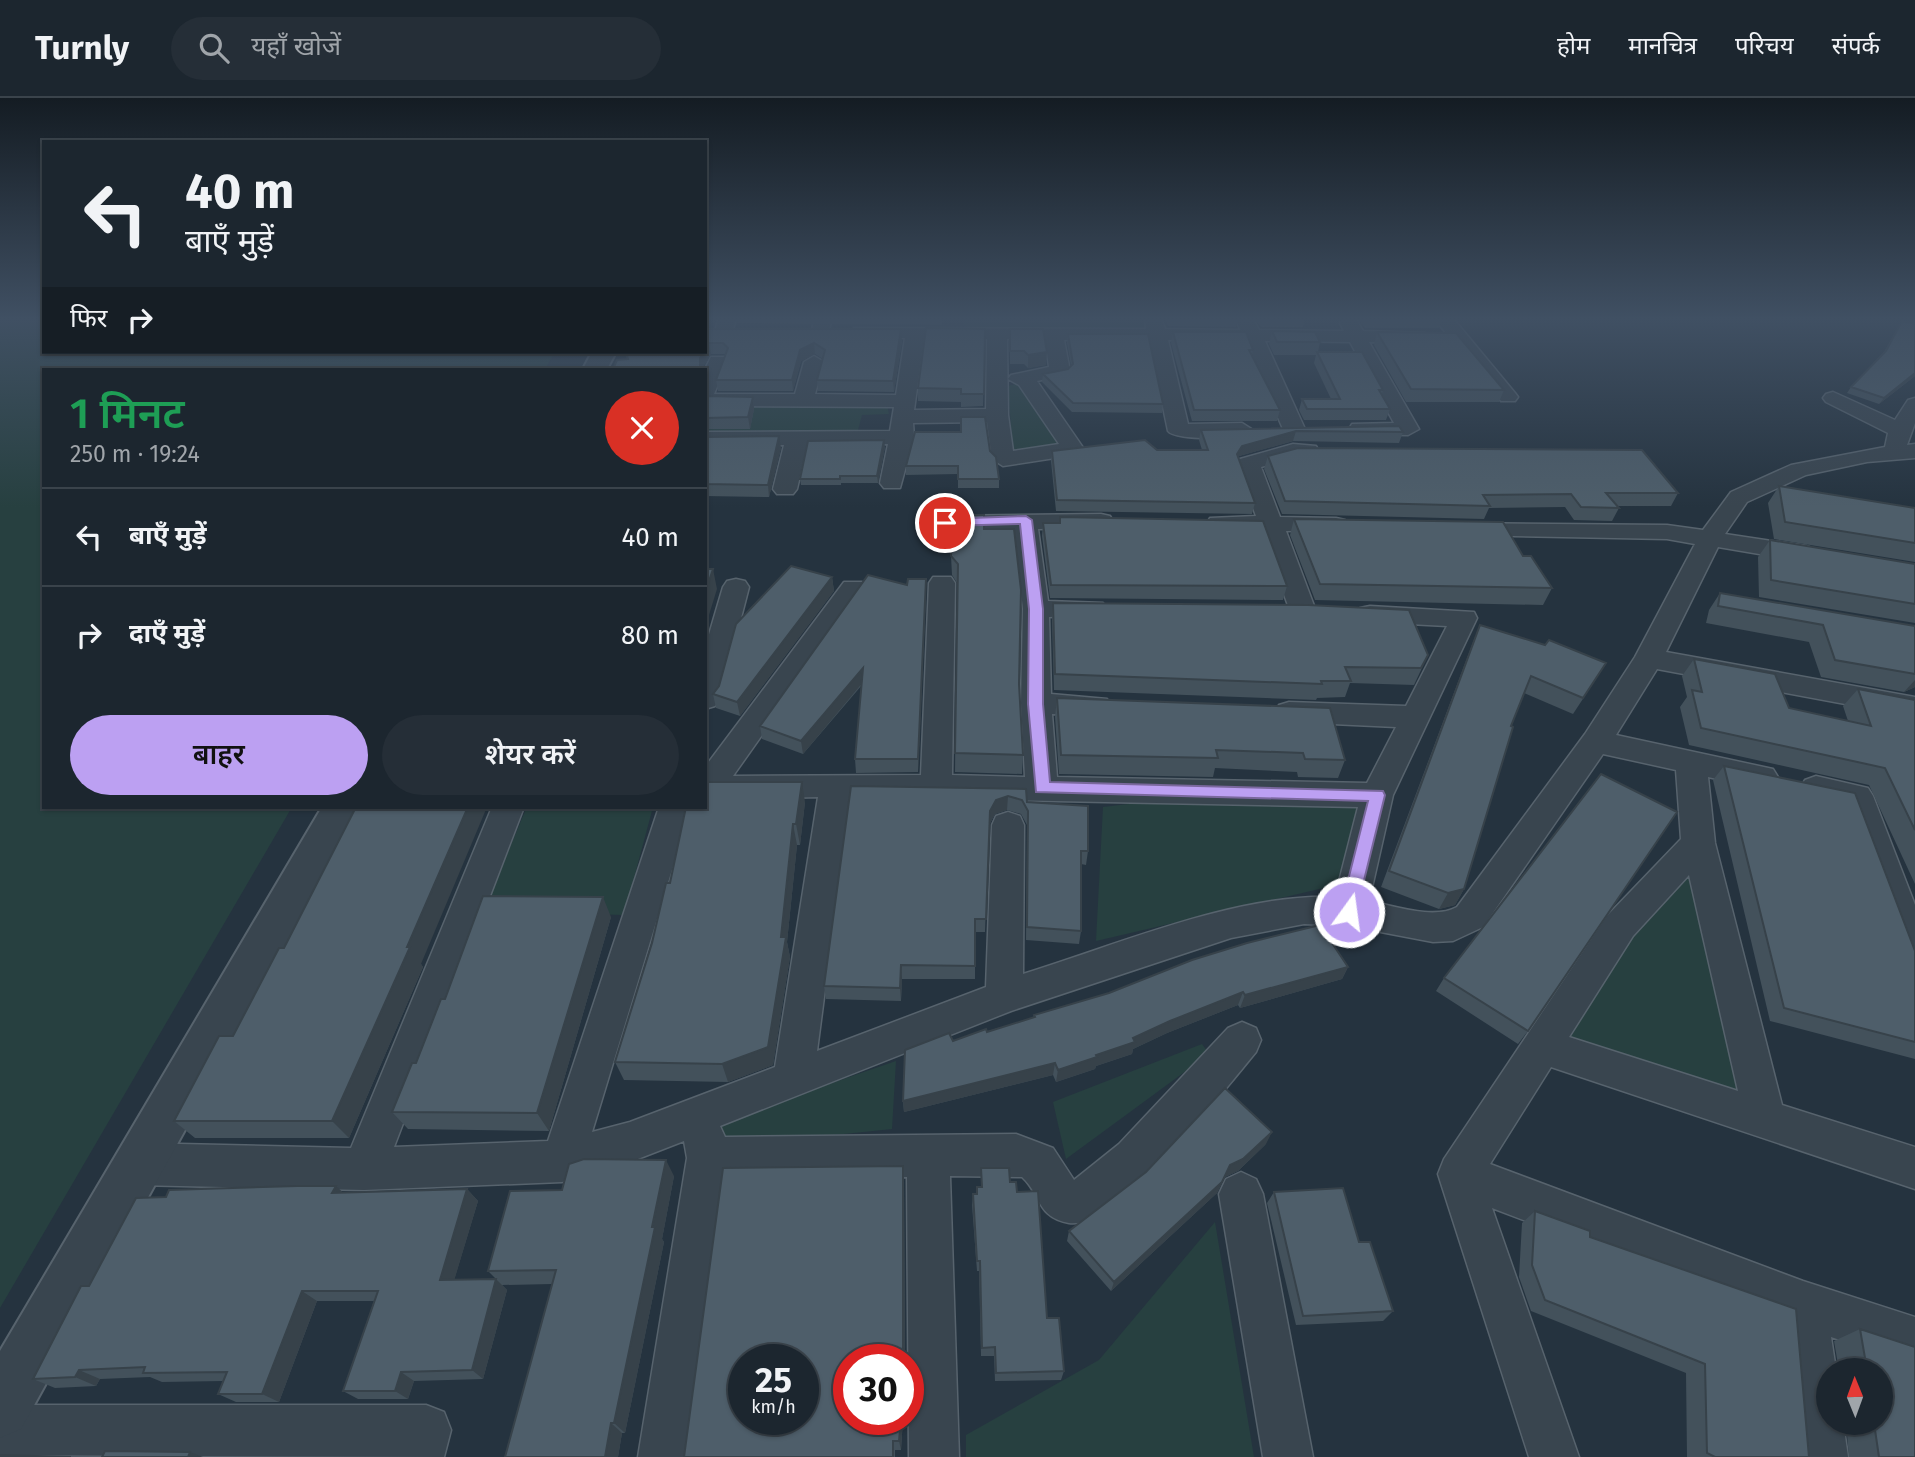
<!DOCTYPE html>
<html lang="hi">
<head>
<meta charset="utf-8">
<style>
  :root { --surface:#1c262f; --page:#252e37; --text:#f1f3f6; --muted:#a0a5aa; --line:#3a434b; --accent:#bca0f2 }
  body { margin:0; font-family:"Fira Sans","Noto Sans Devanagari",sans-serif; background:var(--page); color:var(--text); height:100vh; display:flex; flex-direction:column; font-size:26px; white-space:nowrap }
  * { box-sizing:border-box; margin:0 }
  p { font-size:23px; color:var(--muted) }
  .icon { flex:none; width:38px; height:38px; fill:none; stroke:currentColor; stroke-width:2; stroke-linecap:round; stroke-linejoin:round }
  .map { position:relative; flex:1; overflow:hidden }
  .drawer { position:absolute; left:42px; top:270px; width:665px; height:441px; display:flex; flex-direction:column; background:var(--surface); border-radius:0px; box-shadow:0 2px 5px #0004,0 0 0 2px var(--line) }
  .drawer>* { flex:none }
  .top-card { position:absolute; left:42px; top:42px; width:665px; height:214px; border-radius:0px; box-shadow:0 2px 5px #0004,0 0 0 2px var(--line); background:#1c262f; color:var(--text); overflow:hidden }
  .needle { width:46px; rotate:359deg }
  .fabs { position:absolute; left:1816px; top:1260px; display:grid; gap:14px }
  .fabs a { display:grid; place-items:center; width:77px; height:77px; border-radius:50%; background:var(--surface); box-shadow:0 2px 5px #0004,0 0 0 2px var(--line); font-size:35px }
  .speed { position:absolute; left:728px; top:1246px; display:flex; gap:14px; font-size:35px; font-weight:700; text-align:center }
  .speed>* { display:grid; place-content:center; width:91px; height:91px; border-radius:50%; background:var(--surface); box-shadow:0 2px 5px #0004,0 0 0 2px var(--line); line-height:1 }
  .speed small { font-size:18px; font-weight:400 }
  .speed .limit { border:10px solid #d22; background:#fff; color:#111 }
  .pin { position:absolute; display:grid; place-items:center; width:60px; height:60px; color:#fff; margin:-30px; border:4px solid #fff; border-radius:50%; box-shadow:0 2px 7px #0007 }
  .me { position:absolute; width:77px; margin:-38px; rotate:14deg; stroke-linejoin:round; filter:drop-shadow(0 0 5px #0008) }
  .turn { display:flex; align-items:center; gap:24px; height:147px; padding:0 28px; font-size:32px }
  .turn .icon { width:91px; height:91px; stroke-width:2.5 }
  .turn b { display:block; font-size:49px; line-height:60px }
  .then { display:flex; align-items:center; height:66px; padding:0 28px; background:#0003; gap:14px; font-size:26px }
  .round { display:grid; place-items:center; flex:none; width:74px; height:74px; border-radius:37px; background:var(--page) }
  .headline { display:flex; align-items:center; justify-content:space-between; height:119px; padding:0 28px }
  h1 { font-size:42px; font-weight:600; line-height:52px; color:#1e9e55 }
  .action { display:flex; gap:14px; margin-top:auto; padding:14px 28px }
  .action a { flex:1; height:80px; border-radius:42px; background:var(--accent); color:#111; font-size:28px; font-weight:600; line-height:80px; text-align:center }
  .action a+a { background:var(--page); color:var(--text) }
  ul { padding:0; list-style:none }
  li { display:flex; align-items:center; gap:21px; height:98px; padding:0 28px; border-top:2px solid var(--line) }
  li div { flex:1 }
  li b { display:block; font-size:26px }
  li em { font-style:normal }
  header { display:flex; align-items:center; gap:42px; box-sizing:border-box; height:98px; padding:0 35px; background:var(--surface); border-bottom:2px solid var(--line) }
  header strong { font-size:33px }
  nav { display:flex; gap:38px; margin-inline-start:auto; font-size:24px }
  .search { width:490px; height:63px; background:var(--page); display:flex; align-items:center; gap:18px; box-sizing:border-box; padding:0 24px; border-radius:38px; color:var(--muted); font-size:26px }
  .map>svg:first-child { display:block }
</style>
</head>
<body>
<header>
<strong>Turnly</strong>
<div class="search"><svg class="icon" aria-label="search" viewBox="0 0 24 24"><circle cx="10" cy="10" r="6"/><path d="M15 15l6 6"/></svg>यहाँ खोजें</div>
<nav><a>होम</a><a>मानचित्र</a><a>परिचय</a><a>संपर्क</a></nav>
</header>
<div class="map">
<svg width="1915" height="1359" viewBox="0 0 1915 1359">
  <rect width="100%" height="100%" fill="#25333f"/>
  <path fill="#274040" d="M0 219H44V254H555L545 271H44V709H292L0 1210Z
    M965 219H1144L1147 234 964 231Z
    M1020 285 1065 349 1013 356 1008 288Z
    M887 307 889 316 862 317 857 336 705 337V328L714 308Z
    M1162 702 1359 708 1341 786 1096 843 1103 709Z
    M653 709 624 817 483 813 526 711Z
    M1695 757 1745 997 1569 942 1624 845Z
    M1202 946 1209 956 1066 1061 1053 1004Z
    M896 963 892 1031 720 1049 718 1024Z
    M1215 1124 1254 1359H966V1337L1099 1262Z"/>
  <g fill="none" stroke-linecap="round" stroke-linejoin="round">
    <defs>
      <path id="minor" d="M719 219H737L731 237H717L715 233Z
        M814 219H832L828 238H814L812 234Z
        M1145 219H1161L1165 231 1240 232 1237 223 1239 219H1252L1259 232 1344 233 1340 225 1349 219 1356 221 1363 233 1425 235 1428 239 1418 245 1369 244 1419 331 1408 337 1352 336 1349 331 1352 326 1394 325 1350 244 1265 243 1305 331 1294 337 1283 331 1245 243 1168 242 1188 326 1242 325 1253 332C1246 342 1175 343 1168 333L1149 242H1064L1070 273 1067 277 1037 283 1084 351 1081 356 1003 368 992 361 987 324 913 325 914 339 900 390H884L880 385 888 346 807 347 797 391 793 396H777L773 391 784 347 705 348V334L890 333 894 309 705 308V271L711 259H725L728 263 714 296H795L804 264 814 258 824 264 815 296 896 297 905 240H861L854 238 852 234 854 230 1146 231ZM924 240 987 241 986 311 914 312ZM1007 241H1045L1049 269 1011 277 1008 281 1019 287 1059 346 1013 353 1008 317Z
        M1433 219H1452L1515 295 1518 299 1515 303H1501Z
        M1833 294 1895 322 1908 302 1915 300V325L1907 347 1915 346V360L1867 364 1806 377 1747 404 1725 436 1806 448 1815 451 1819 456 1815 461 1806 464 1718 449 1666 554 1915 599V619L1657 571 1616 637 1773 671 1778 679 1773 687 1762 691 1708 679 1715 745 1782 1007 1915 1049V1091L1551 969 1490 1066 1803 1183 1915 1219V1267L1831 1239 1836 1272H1829V1325H1843L1848 1359H1798L1782 1221 1492 1110 1579 1359H1529L1438 1076 1444 1061 1607 818 1681 741 1676 672 1603 656 1483 829 1453 843 1433 844 1349 828 1304 826 1231 840 1011 913 720 1028 725 1039 1016 1036 1053 1050 1074 1082 1119 1046 1228 930 1242 924 1256 930 1261 942 1256 954C1227 989 1114 1133 1069 1125 1036 1119 1042 1097 1022 1079L950 1078 959 1359H909L907 1079 726 1081 688 1359H638L687 1060 684 1043 630 1064 562 1084 364 1092 136 1087 121 1081 115 1066 121 1051 136 1045 351 1050 492 709H524L394 1049 548 1043 659 709H691L592 1034 630 1024 775 969 818 699 705 702V669L844 484H862L866 490 733 678 921 677 929 485 933 479H951L955 485 952 677 1025 679 1021 605 1023 511 1014 431 936 430 933 425 936 420 945 418 1101 416 1110 418 1113 423 1110 428 1101 430 1038 431 1048 503 1103 505 1107 511 1103 517 1049 519 1051 596 1107 601 1112 608 1107 615 1097 618 1052 616 1057 679 1367 685 1396 629 1289 624 1279 621 1274 614 1279 607 1289 604 1406 608 1447 528 1370 524 1360 522 1357 516 1360 510 1370 508 1474 514 1477 520 1393 697 1369 803C1396 808 1433 822 1457 809L1585 636 1635 559 1695 446 1667 441 1464 437 1455 435 1452 430 1455 425 1667 427 1703 432 1731 394 1791 367 1885 349 1888 335 1826 304 1823 300 1826 296ZM850 699 1358 709 1335 799C1238 795 1117 847 1023 876L1024 727 1020 718 1008 714 996 718 992 727 986 889 817 953ZM1689 777 1738 993 1569 939 1633 838Z
        M1293 346 1316 348 1319 353 1316 358 1294 360 1261 369 1280 419 1336 420 1345 422 1348 427 1345 432 1286 433 1316 513 1312 519H1294L1290 513 1261 433 1210 430 1207 425 1210 420 1256 418 1237 366 1240 361Z
        M736 481 745 483 749 489 720 601 715 608 705 611V550L723 489 727 483Z
        M1816 678 1868 690 1873 698 1915 807V870L1902 866 1897 855 1844 707 1805 698 1800 690 1805 682Z
        M1241 1074 1256 1081 1263 1096 1313 1359H1263L1219 1096 1226 1081Z
        M0 1307H426L444 1314 451 1332 444 1359 0 1357Z"/>
      <path id="tertiary" d="M592 254H616L607 271H583Z
        M322 709H362L21 1331 0 1340V1253Z"/>
    </defs>
    <use href="#minor" stroke="#57636d" stroke-width="3"/>
    <use href="#tertiary" stroke="#57636d" stroke-width="4"/>
    <use href="#minor" fill="#39454f" fill-rule="evenodd"/>
    <use href="#tertiary" fill="#39454f" fill-rule="evenodd"/>
  </g>
  <path fill="#43515b" d="M738 219H942V227L738 225Z
    M1165 219H1238L1236 229 1168 228Z
    M1254 219H1305L1303 229H1261Z
    M1356 219H1442L1439 230H1365Z
    M1902 223 1915 226V278L1879 306 1847 295 1851 289 1884 254Z
    M705 231 902 243 894 294 818 293 817 282 823 261 815 256 801 263 793 293H718L716 282 725 256H711L702 271 627 261 625 254Z
    M985 231 983 308 961 309V304L918 303V290Z
    M1010 231 1046 267 1028 270 1024 266H1010Z
    M1272 233 1320 244 1318 254 1383 292 1382 296 1390 311 1386 322H1304L1299 312 1302 301H1331L1314 265 1316 257H1274L1269 246Z
    M1173 234 1253 252 1252 257 1280 312 1277 323H1192L1171 245Z
    M1377 234 1504 292 1499 304H1406L1374 247Z
    M1068 236 1163 306 1162 315 1072 314 1042 284 1043 276 1068 271 1071 268 1067 245Z
    M705 298 753 299 754 311 750 331H705Z
    M1399 328 1403 334 1399 345 1293 343 1239 358 1238 360 1255 405 1252 416 1056 413 1051 363 1052 353 1145 342 1157 352H1202L1199 342 1201 332Z
    M705 339 781 350 769 399 705 398Z
    M885 349 878 385H841V387H801L800 381Z
    M990 353 999 381V390H958V376L906 377V368Z
    M1268 358 1678 395 1671 408H1617L1619 410 1612 423 1574 422 1565 409 1489 410 1484 421 1282 416 1264 371Z
    M1779 388 1915 410V464L1774 441 1768 405Z
    M1060 419 1287 488 1283 502 1050 500 1042 438 1043 425H1059Z
    M1294 421 1523 458 1552 490 1543 507 1315 502 1290 437Z
    M984 431 1019 586 1023 657 1022 676 955 674 957 485 952 477 951 458 957 435Z
    M1770 442 1915 466V525L1759 499 1758 459Z
    M832 479 834 493 740 618 716 610 713 596 719 588Z
    M926 495 918 674 856 675 855 661 862 587 803 656 762 641 760 628Z
    M1720 495 1915 528V589L1904 594 1821 579 1809 544 1706 525 1709 512Z
    M1053 505 1428 557 1414 587 1350 585 1345 599 1317 600 1316 602 1054 592 1052 522Z
    M1480 527 1596 581 1573 616 1524 595 1511 628 1464 791 1455 807 1439 811 1381 789 1473 544Z
    M1694 561 1789 610 1848 623 1843 608 1858 591 1915 602V786L1869 687 1689 647 1680 609 1687 599 1682 578Z
    M1057 600 1345 662 1338 680 1298 679 1297 674 1215 670 1213 679 1059 676 1055 619Z
    M1724 668 1915 853V961L1770 923 1713 682Z
    M851 688 1026 691 1027 704 1088 753 1086 767 1081 766V833L1079 846 1026 842 1027 727 1021 716 1007 712 995 716 989 727 985 834H975V881H902L901 903 826 901 824 888Z
    M805 704 800 747H797L787 844 790 859 773 967 728 984 624 982 615 964 670 785Z
    M611 819 549 1033 408 1031 392 1014 416 965 445 901Z
    M421 866 423 869 349 1040H195L174 1023 233 938Z
    M1348 869 1342 881 1240 910 1238 907 1167 935 1133 951 1132 956 1096 968 1095 971 1056 984 1053 977 904 1014 903 1003 953 943 1033 920 1034 917Z
    M1444 880 1528 933 1518 946 1436 893Z
    M1266 1046 1238 1073 1225 1079 1217 1095 1111 1193 1067 1143 1069 1133Z
    M903 1068 904 1082 905 1262H849V1321H903L901 1352H895V1359H684Z
    M981 1070 1010 1084 1017 1094 1047 1220 1064 1273 1061 1282 995 1283 994 1258H981L979 1173H977L972 1107 973 1096H977L981 1089Z
    M674 1078 662 1141 664 1144 625 1335H622L618 1359 552 1186 502 1187 507 1192 483 1281 414 1283 408 1301H358L343 1293 374 1203H317L279 1304H236L218 1296 223 1283 162 1284 150 1279 100 1281 96 1288 55 1290 33 1281 343 1095 467 1091 478 1103 454 1182 496 1181 488 1173 562 1092Z
    M1274 1094 1393 1213 1383 1223 1296 1227 1267 1105Z
    M1535 1113 1590 1139 1809 1359H1687L1686 1275 1531 1213 1519 1179 1522 1125Z
    M1860 1231 1915 1249V1359H1849L1846 1325H1881V1272H1837H1839L1834 1243Z"/>
  <path fill="#37424a" d="M901 231 902 243 894 294 893 283Z
    M709 245 711 256 702 271H700V260L704 254H705V251Z
    M814 245 815 256 801 263 793 293 792 282 800 252Z
    M1047 254 1046 267 1028 270V257Z
    M1915 275V278L1879 306 1884 300Z
    M753 299 754 311 750 331 748 319Z
    M1296 333 1293 343 1239 358 1235 367 1237 356 1242 348Z
    M779 338 781 350 769 399 768 387Z
    M884 342 885 349 878 385 877 378Z
    M713 471 717 491 705 530V495Z
    M832 479 834 493 740 618 737 604Z
    M926 481V495L918 674V661Z
    M863 570 864 583 803 656 801 643Z
    M1915 582V589L1904 594Z
    M802 684 805 704 800 747 796 726Z
    M1008 698 1007 712 995 716 989 727 985 834 990 713 996 702Z
    M468 709H487L421 866 423 869 349 1040 332 1023Z
    M793 726 797 747 787 844 790 859 773 967 728 984 722 966 781 839Z
    M1464 791 1455 807 1439 811 1448 795Z
    M603 799 611 819 549 1033 537 1015Z
    M901 867 902 881 901 903 900 890Z
    M1348 869 1342 881 1240 910 1245 897Z
    M1243 894 1238 907 1167 935 1133 951 1132 956 1096 968 1095 971 1056 984 1058 972 1096 957 1170 923Z
    M1055 965 1053 977 904 1014 903 1003Z
    M1272 1034 1266 1046 1238 1073 1225 1079 1217 1095 1111 1193 1114 1184 1230 1067Z
    M666 1062 674 1078 662 1141 664 1144 625 1335 614 1325Z
    M903 1068 904 1082 905 1262H903Z
    M336 1088 349 1100 332 1095Z
    M467 1091 478 1103 451 1193 440 1182Z
    M496 1181 507 1192 483 1281 472 1272Z
    M302 1193 317 1203 279 1304 262 1296Z
    M79 1272 100 1281 96 1288 75 1279Z
    M401 1274 414 1283 408 1301 395 1293Z
    M901 1321H903L901 1352 899 1343Z
    M611 1325 622 1335 618 1359H605Z
    M190 1354 203 1359H188Z"/>
  <path fill="#4e5e6a" stroke="#37424a" stroke-width="2" fill-rule="evenodd" d="M1902 223 1915 226V275L1884 300 1851 289 1886 253Z
    M926 230 985 231 984 296H961V291L918 290Z
    M705 231H901L893 283 817 282 825 252 814 245 800 252 792 282H716L728 250 723 245H709L705 251Z
    M1010 231H1043L1047 254 1028 257 1024 253H1010Z
    M1272 233 1315 234 1320 244H1277Z
    M1173 234H1246L1253 252H1249L1280 312H1194Z
    M1377 234 1456 235 1504 292 1411 291Z
    M1068 236H1148L1163 306 1073 305 1043 276 1068 271 1073 266Z
    M626 254H704L700 260V271H613L617 262 628 261Z
    M1317 254H1362L1383 292H1379L1390 311H1307L1302 301H1340Z
    M705 298 753 299 748 319 705 320Z
    M961 319H985L990 353 996 359 999 381H958V368H906L915 334H961Z
    M1399 328 1403 334 1296 333 1242 348 1237 356 1255 405 1057 402 1052 353 1145 342 1157 352H1208L1201 332Z
    M779 338 768 387 705 386V339Z
    M884 342 877 378H840V381H800L808 343Z
    M1298 350 1642 352 1678 395H1606L1619 410 1581 409 1571 396 1483 397 1490 408 1285 403 1268 358Z
    M1779 388 1915 410V445L1785 424Z
    M957 417H984V431H1014L1021 492 1019 586 1023 657 955 655 958 466 951 458 952 435H957Z
    M1060 419 1263 423 1287 488 1051 487 1043 425H1060Z
    M1294 421 1503 424 1523 458H1531L1552 490 1320 486Z
    M1770 442 1915 466V506L1771 482Z
    M791 468 832 479 737 604 713 596 719 588 736 526Z
    M705 471H713L705 495Z
    M868 477 907 487 908 481H926L918 661H855L863 570 801 643 760 628Z
    M1720 495 1915 528V576L1835 562 1823 527 1718 508Z
    M1053 505 1308 507 1409 512 1428 557 1421 570 1345 569 1351 583H1321L1322 586 1055 576Z
    M1480 527 1545 547 1549 542 1606 565 1583 600 1531 578 1511 628 1513 629 1464 791 1448 795 1389 773Z
    M1694 561 1775 576 1789 610 1871 628 1858 591 1915 602V732L1885 670 1701 630 1692 592 1702 594Z
    M1057 600 1330 610 1345 662 1305 661 1303 655 1216 652 1218 660 1061 657Z
    M1724 668 1855 695 1915 853V944L1784 910Z
    M1601 676 1677 714 1528 933 1444 880Z
    M705 684H802L796 726H793L781 839H786L768 949 722 966 615 964 652 845 666 785H670L686 709H705Z
    M851 688 1026 691 1027 704 1088 708V753H1081V833L1027 829 1028 713 1022 702 1008 698 996 702 990 713 986 821H975V868L901 867 900 890 824 888Z
    M356 709H468L407 849H410L332 1023H174L219 938H233L279 850H284Z
    M483 798 603 799 537 1015 392 1014 412 965H416L441 901H445Z
    M1320 827 1348 869 1245 897 1243 894 1170 923 1133 940 1135 944 1096 957 1097 959 1058 972 1055 965 903 1003 905 952 949 935 953 943 986 931 987 934 1035 919 1034 917 1109 895 1192 862 1247 845Z
    M1225 990 1272 1034 1243 1061 1230 1067 1222 1084 1114 1184 1069 1133 1146 1074Z
    M584 1061 666 1062 652 1129H655L614 1325H611L605 1359H505L556 1172 488 1173 510 1093 562 1092 569 1066Z
    M903 1068V1262H849V1321H901L899 1343H893V1359H684L723 1070ZM744 1262H803V1321H744Z
    M981 1070H1009L1010 1084H1016L1017 1094 1038 1093 1047 1220H1059L1064 1273 996 1275 995 1249 982 1250 980 1163H977L973 1096H977V1089H982Z
    M297 1088H336L332 1095 467 1091 440 1182 496 1181 472 1272 401 1274 395 1293H343L378 1193H302L262 1296H218L227 1274 143 1275 145 1269 79 1272 75 1279 33 1281 81 1188H89L136 1100 166 1099 169 1092Z
    M1343 1090 1359 1144H1370L1393 1213 1303 1218 1274 1094Z
    M1535 1113 1590 1133V1139L1796 1211 1809 1359H1715L1707 1355 1705 1266 1545 1202 1532 1167Z
    M1860 1231 1915 1249V1359H1879L1874 1325H1881V1272H1865L1864 1265 1859 1263 1865 1260Z
    M105 1353 190 1354 188 1359H102Z
    M0 1357 71 1359H0Z"/>
  <linearGradient id="sky" x2="0" y2="1"><stop stop-color="#141c23"/><stop offset="0.54" stop-color="#405063"/><stop offset="1" stop-color="#405063" stop-opacity="0"/></linearGradient>
  <rect width="1915" height="409" fill="url(#sky)"/>
  <path fill="#bca0f2" stroke="#7a689d" stroke-width="2" d="M1026 418 1032 422 1043 511V606L1050 684 1383 693 1385 697 1355 819 1349 821 1340 814 1368 703 1036 694 1028 606 1029 511 1020 426 945 428 939 425 945 421Z"/>
</svg>
<div class="fabs">
<a><svg class="needle" viewBox="-14 -14 28 28"><path d="M0-13l5 13h-10z" fill="#e53935"/><path d="M0 13l5-13h-10z" fill="#a0a5aa"/></svg></a>
</div>
<div class="speed"><div>25<small>km/h</small></div><div class="limit">30</div></div>
<div class="pin" style="left:945px;top:425px;background:#d93025"><svg class="icon" aria-label="arrive" viewBox="0 0 24 24"><path d="M6 21V4h12l-3 4 3 4H6"/></svg></div>
<svg class="me" style="left:1349px;top:814px" viewBox="-20 -20 40 40"><circle r="17" fill="#bca0f2" stroke="#fff" stroke-width="3"/><path d="M0-11L8 9 0 5-8 9z" fill="#fff"/></svg>
<div class="top-card">
<div class="turn"><svg class="icon" aria-label="left" viewBox="0 0 24 24"><path d="M17 20v-9H6M10 6l-5 5 5 5"/></svg><div><b>40 m</b>बाएँ मुड़ें</div></div>
<div class="then">फिर<svg class="icon" aria-label="right" viewBox="0 0 24 24"><path d="M7 20v-9h11M14 6l5 5-5 5"/></svg></div>
</div>
<section class="drawer">
<div class="headline"><div><h1>1 मिनट</h1><p>250 m · 19:24</p></div><a class="round" style="background:#d93025;color:#fff"><svg class="icon" aria-label="close" viewBox="0 0 24 24"><path d="M6 6l12 12M18 6L6 18"/></svg></a></div>
<ul>
<li><svg class="icon" aria-label="left" viewBox="0 0 24 24"><path d="M17 20v-9H6M10 6l-5 5 5 5"/></svg><div><b>बाएँ मुड़ें</b></div><em>40 m</em></li>
<li><svg class="icon" aria-label="right" viewBox="0 0 24 24"><path d="M7 20v-9h11M14 6l5 5-5 5"/></svg><div><b>दाएँ मुड़ें</b></div><em>80 m</em></li>
</ul>
<div class="action"><a>बाहर</a><a>शेयर करें</a></div>
</section>
</div>
</body>
</html>
